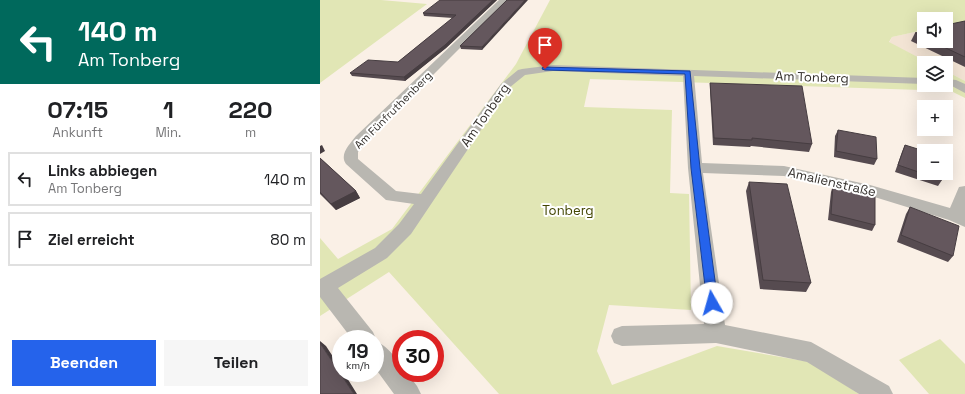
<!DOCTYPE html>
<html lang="de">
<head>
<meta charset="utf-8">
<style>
  :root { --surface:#fff; --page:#f6f6f6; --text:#202124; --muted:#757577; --line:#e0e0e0; --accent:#2563eb }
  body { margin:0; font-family:"Space Grotesk",sans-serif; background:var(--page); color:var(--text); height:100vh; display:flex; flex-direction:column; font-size:15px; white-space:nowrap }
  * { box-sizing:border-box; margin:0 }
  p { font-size:13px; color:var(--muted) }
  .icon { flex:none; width:22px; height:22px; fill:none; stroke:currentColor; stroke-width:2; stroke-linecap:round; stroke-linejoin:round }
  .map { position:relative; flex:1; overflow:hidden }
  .sheet { display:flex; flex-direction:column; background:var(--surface); width:320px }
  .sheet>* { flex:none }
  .guide { background:#00695c; color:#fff; overflow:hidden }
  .controls { position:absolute; left:597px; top:12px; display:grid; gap:8px }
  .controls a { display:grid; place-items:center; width:36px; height:36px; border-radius:0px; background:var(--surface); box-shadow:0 4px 16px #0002; font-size:20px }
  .speed { position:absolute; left:12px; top:330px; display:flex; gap:8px; font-size:20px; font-weight:700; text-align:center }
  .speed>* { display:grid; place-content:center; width:52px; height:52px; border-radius:50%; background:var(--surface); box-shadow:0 4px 16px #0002; line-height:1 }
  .speed small { font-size:10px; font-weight:400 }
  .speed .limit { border:6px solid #d22; background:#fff; color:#111 }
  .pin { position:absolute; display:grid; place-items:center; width:34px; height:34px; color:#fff; margin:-41px -17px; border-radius:50% 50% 50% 0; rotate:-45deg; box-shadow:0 0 4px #0007 }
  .pin .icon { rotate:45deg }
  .me { position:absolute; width:44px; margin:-22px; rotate:353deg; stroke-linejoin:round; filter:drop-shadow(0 0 3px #0008) }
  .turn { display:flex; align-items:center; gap:14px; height:84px; padding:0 12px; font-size:18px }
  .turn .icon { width:52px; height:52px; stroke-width:2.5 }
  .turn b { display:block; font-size:28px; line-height:34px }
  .eta { display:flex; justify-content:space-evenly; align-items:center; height:68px; text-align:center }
  .eta b { font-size:24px; font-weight:800; line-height:28px }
  .primary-button { display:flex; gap:8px; margin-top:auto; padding:8px 12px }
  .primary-button a { flex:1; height:46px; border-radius:0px; background:var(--accent); color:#fff; font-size:16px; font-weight:800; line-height:46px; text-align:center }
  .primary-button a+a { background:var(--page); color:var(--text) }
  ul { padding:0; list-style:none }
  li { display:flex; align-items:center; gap:12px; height:54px; margin:0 8px 6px; padding:0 4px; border:2px solid var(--line); border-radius:0px }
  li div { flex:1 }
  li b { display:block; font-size:15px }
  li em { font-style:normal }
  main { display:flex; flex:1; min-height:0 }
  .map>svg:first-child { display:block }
</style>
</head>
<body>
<main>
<section class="sheet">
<div class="guide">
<div class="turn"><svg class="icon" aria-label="left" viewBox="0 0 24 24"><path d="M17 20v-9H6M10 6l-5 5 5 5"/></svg><div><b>140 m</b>Am Tonberg</div></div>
</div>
<div class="eta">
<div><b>07:15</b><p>Ankunft</p></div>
<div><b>1</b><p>Min.</p></div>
<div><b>220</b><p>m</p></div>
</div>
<ul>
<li><svg class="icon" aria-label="left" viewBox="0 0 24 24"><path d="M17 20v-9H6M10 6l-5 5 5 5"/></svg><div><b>Links abbiegen</b><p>Am Tonberg</p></div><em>140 m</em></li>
<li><svg class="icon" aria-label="arrive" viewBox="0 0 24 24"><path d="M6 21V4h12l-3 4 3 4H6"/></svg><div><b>Ziel erreicht</b></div><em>80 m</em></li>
</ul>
<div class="primary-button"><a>Beenden</a><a>Teilen</a></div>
</section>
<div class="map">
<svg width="645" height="394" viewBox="0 0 645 394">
  <rect width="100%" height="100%" fill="#faf0e6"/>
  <path fill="#f3e4d4" d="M645 22V81L626 71V63H609L569 43 572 37 604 30V41H626Z"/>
  <path fill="#e1e6b5" d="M0 0H61L107 4 0 83Z
    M230 0H645V22L626 26V19H604V30L572 37 569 42 609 63H604V85H626V71L645 81V98L631 91 270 79 264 107 352 110 350 193 369 194 371 310 289 305 277 351 292 385 397 346 490 362 539 394H179L69 272 0 316V238L18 259 72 229 196 64Z
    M620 339 645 364V394H609L579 360Z"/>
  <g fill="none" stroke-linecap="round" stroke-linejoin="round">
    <path fill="#b9b7b1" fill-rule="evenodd" d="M179 0H188L46 142 38 152V159L76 191 101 194 181 84 198 70 202 69 233 65 604 78V84L374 76 382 163 464 166 550 185 630 208 639 187 645 186V227L629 220 548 195 464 176 383 173 405 325 491 342 569 386 573 394H539L487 362 396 343 302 346 294 343 291 336 294 329 302 326 384 324 368 168 363 76 233 71 205 75 189 88 91 234 67 258 18 288 53 332 56 339 55 341V339H32L0 297V279L55 248 79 224 94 204 66 200 26 164C19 154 30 144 36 136Z
      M626 79 636 80 645 84V93L630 85H624H626Z
      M55 341C66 345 81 360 81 373H87L97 386 101 394H74L55 368Z"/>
  </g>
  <path fill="#564b50" d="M177 0 126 48 85 81 32 76 30 73 78 62 133 18 104 16 103 13Z
    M187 0 162 50 141 49 140 46Z
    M645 21V67L591 41 595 33 604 31V41H626Z
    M390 83 492 144 489 152 431 146 430 147 393 145 390 90Z
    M518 130 557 159 554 165 514 157 515 136Z
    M585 145 622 180 618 186 575 172 582 152Z
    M0 158 36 191 40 198 16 210 0 194Z
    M429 182 491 283 486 292 440 289 426 191Z
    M513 185 555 225 552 231 508 220 511 192Z
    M590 207 633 256 628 262 577 242 586 214Z"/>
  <path fill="#463d41" d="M173 0H177L126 48 85 81 84 77Z
    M205 0H208L162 50V47Z
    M2 145 5 151 0 154V146Z
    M36 191 40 198 16 210 11 204Z
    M0 341 6 346 21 369V373H24L37 394H34L0 343Z"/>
  <path fill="#64575d" stroke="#463d41" d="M120 0H173L125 45 84 77 30 73 48 60 78 62 136 15 103 13Z
    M187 0H205L162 47 140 46Z
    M645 21V57L611 41H626V25Z
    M604 31V38L595 33Z
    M390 83 482 86 492 144 432 138V140L394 138Z
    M518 130 556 137 557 159 516 151Z
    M585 145 604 151V173H624L622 180 578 165Z
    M0 158 36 191 11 204 0 192Z
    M429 182 467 184 491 283 443 280Z
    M513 185 555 195V225L511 214Z
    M590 207 639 226 633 256 581 235Z
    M0 343 34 394H0Z"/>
  <path fill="#2563eb" stroke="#184099" d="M223 67 370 71 380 168 398 303 396 307 392 308 388 307 387 303 371 168 365 74 225 70 222 69Z"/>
  <g text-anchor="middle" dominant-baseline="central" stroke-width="4" stroke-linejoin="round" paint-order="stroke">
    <g font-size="11" fill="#332f2b" stroke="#fff">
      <text transform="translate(73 110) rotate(-45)">Am Fünfruthenberg</text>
    </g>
    <g font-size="13" fill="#332f2b" stroke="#fff">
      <text transform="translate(492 77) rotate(2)">Am Tonberg</text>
      <text transform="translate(165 115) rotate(-55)">Am Tonberg</text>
      <text transform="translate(512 182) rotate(13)">Amalienstraße</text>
    </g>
    <g font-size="13" fill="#424500" stroke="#fff">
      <text x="248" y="210">Tonberg</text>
    </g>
  </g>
</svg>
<div class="controls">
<a><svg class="icon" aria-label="sound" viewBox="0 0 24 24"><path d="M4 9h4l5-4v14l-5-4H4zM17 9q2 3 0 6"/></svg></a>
<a><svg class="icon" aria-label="layers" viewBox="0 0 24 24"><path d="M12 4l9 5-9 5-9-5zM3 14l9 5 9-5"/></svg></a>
<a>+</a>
<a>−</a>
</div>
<div class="speed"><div>19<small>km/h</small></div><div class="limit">30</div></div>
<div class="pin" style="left:225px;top:69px;background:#d93025"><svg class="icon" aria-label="arrive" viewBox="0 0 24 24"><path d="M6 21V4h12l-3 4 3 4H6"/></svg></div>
<svg class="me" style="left:392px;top:303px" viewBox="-20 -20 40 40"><circle r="19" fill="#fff"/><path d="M0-13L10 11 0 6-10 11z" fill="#2563eb"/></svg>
</div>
</main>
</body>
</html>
